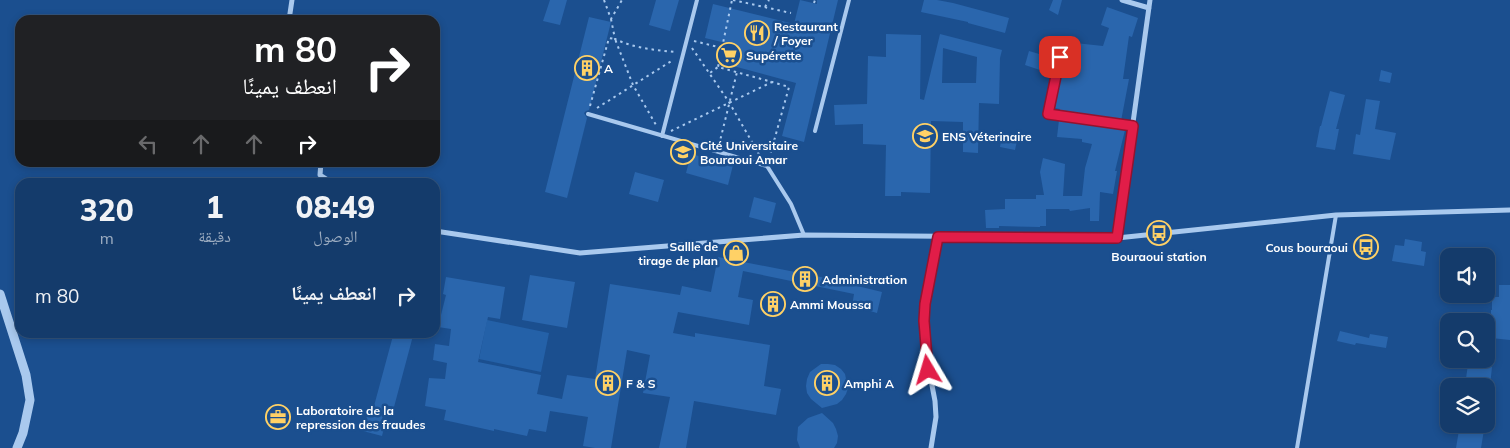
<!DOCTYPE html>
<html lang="ar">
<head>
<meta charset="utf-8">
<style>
  :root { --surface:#143b6b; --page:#1d4271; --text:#f1f3f6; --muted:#9dadc1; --line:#33557e }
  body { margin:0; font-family:Mulish,"Noto Naskh Arabic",sans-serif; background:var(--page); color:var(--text); direction:rtl; height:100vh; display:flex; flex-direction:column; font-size:19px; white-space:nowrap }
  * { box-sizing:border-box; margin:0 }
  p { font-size:16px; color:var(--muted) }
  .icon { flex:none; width:28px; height:28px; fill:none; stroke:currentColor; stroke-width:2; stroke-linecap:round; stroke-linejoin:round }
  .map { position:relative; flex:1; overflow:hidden; direction:ltr }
  .sheet { position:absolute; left:15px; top:178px; width:425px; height:160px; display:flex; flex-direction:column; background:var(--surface); border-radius:15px; box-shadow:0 2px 8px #0003,0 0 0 1px var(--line); direction:rtl }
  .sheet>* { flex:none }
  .hud { position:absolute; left:15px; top:15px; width:425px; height:152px; border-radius:15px; box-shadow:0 2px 8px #0003,0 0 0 1px var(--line); direction:rtl; background:#202124; color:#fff; overflow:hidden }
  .buttons { position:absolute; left:1440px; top:248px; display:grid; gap:10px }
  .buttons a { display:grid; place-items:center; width:55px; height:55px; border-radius:10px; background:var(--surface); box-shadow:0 2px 8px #0003,0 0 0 1px var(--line); font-size:25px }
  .pin { position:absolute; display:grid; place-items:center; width:42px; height:42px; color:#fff; margin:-21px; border-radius:10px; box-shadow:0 2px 8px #0006 }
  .me { position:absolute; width:55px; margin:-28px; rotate:353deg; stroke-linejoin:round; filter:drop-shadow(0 0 4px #0008) }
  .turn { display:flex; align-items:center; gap:18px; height:105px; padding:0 20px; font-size:22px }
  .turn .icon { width:65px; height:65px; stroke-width:2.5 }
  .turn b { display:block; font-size:35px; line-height:42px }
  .lanes { display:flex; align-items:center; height:48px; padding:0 20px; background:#0003; justify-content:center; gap:25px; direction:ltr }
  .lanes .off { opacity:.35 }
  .eta { display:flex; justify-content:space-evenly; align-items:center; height:85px; text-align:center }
  .eta b { font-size:30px; font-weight:800; line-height:35px }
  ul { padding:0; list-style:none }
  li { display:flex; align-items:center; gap:15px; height:65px; padding:0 20px }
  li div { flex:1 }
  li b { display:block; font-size:19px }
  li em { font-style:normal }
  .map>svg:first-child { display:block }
</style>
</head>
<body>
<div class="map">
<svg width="1510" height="448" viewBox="0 0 1510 448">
  <rect width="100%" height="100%" fill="#1b4f8f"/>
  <path fill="#2461a8" d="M487 320 549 333 541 372 479 359Z"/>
  <path fill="#2a66ad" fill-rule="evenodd" d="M550 0H567L560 25 543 21Z
    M656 0H679L670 31 649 25Z
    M800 0 817 4V0H838L804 142 782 136 796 83 722 63 726 43 705 38 713 4 794 24Z
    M924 0H937L953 3 1009 18 1005 33 968 23V22L921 12Z
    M1053 0H1062L1058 15 1049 10Z
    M1107 7 1138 18 1132 37 1129 36 1123 79H1129L1121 121 1059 111 1060 109 1055 108 1063 66 1066 42 1103 46 1109 28 1101 25Z
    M589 17 611 22 589 110 586 111 584 113 587 118 567 198 545 192Z
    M886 34 921 35 920 99 924 100 940 34 1002 50 1000 58 999 104 979 103 978 153 963 152V122L931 121 930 193 901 192V196H885L886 145 863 144V124L835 125 834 105 867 104 868 56 886 57ZM943 48 977 57 976 83H942Z
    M1029 51 1046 56 1045 60 1054 63 1052 74 1025 65Z
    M1381 70 1392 73 1390 83 1379 81Z
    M1330 91 1345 95 1336 129H1339L1335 150 1316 147 1320 126H1321Z
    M1366 99 1380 101 1375 129 1396 133 1390 160 1353 154 1356 134 1360 135Z
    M1059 120 1125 130 1115 171H1117L1113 194 1100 192 1099 221H1090V208L1070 211 1069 209H1046V226H1040V227L999 226V228H986L985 210 1005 209V199H1036V195H1044L1040 172 1043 158 1065 164 1063 196H1082L1085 168 1092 144 1082 142V139L1057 137Z
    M1002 134 1018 136 1015 150 1000 147Z
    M691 154 733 165 728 185 686 173Z
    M635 172 664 180 658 202 629 194Z
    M754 197 776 203 771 223 749 217Z
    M1405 239 1422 242 1421 251 1426 252 1424 266 1392 261 1395 245 1404 246Z
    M718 257 841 281V282L882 292 877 313 852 306 854 294 743 271 738 297 753 300 749 325 678 312 673 333 695 337V333L770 345 764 386 781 389 776 415 694 401 686 448H659L670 397 643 393 650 355 627 350 611 448H595L583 446 588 417 550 411 546 432 529 429 527 436 494 429V431L444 420 446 410 425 406 429 378 445 379 447 363 433 360 435 344 449 346 451 329 438 327 446 295 443 294 446 277 505 287 500 319 488 317 478 362 541 375 537 394 562 399 567 375 595 379 610 284 680 295 682 286 711 292Z
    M530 275 575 282 567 328 522 320Z
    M1499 285H1510V340L1491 338V310H1492V297H1499Z
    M764 294 784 297 782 313 761 310Z
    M1340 331 1369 338 1370 334 1388 337 1386 348 1356 343 1355 345 1337 341Z
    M394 332H414L394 407 386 405 381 423 385 424 382 436 363 431 370 405 374 406Z
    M821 364H828L835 365 841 369 845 374 848 388 846 394 842 400 837 404 822 408 811 399 807 393 806 386 807 379 810 372Z
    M1468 364 1492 367 1490 386H1465Z
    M822 413 833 423 836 429 838 436 837 443 834 448H800L797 440 798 427 808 418Z
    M1460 424H1485L1481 448H1456Z"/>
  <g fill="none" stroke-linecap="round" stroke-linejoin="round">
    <path stroke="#a9c9ee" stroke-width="2" stroke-dasharray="2.5 4" stroke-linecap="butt" d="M604 0 611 19 622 0
      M733 0 791 13
      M814 3 815 0
      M765 7 769 0
      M611 19 615 39C634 48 654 50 675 52
      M694 41 722 48 718 67
      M692 48 729 102 760 156
      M722 48 732 0
      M590 106 609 38 615 39 633 85 656 125
      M597 108 673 60
      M671 131 772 82 718 67 710 73
      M719 145 737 72
      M769 159 789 87 772 82"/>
    <path stroke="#a9c9ee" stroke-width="4" d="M588 114 767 166 791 204 804 235
      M815 131 849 0
      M662 136 697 0
      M1297 448 1336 215"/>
    <path stroke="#a9c9ee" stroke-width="5" d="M1122 0 1149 8
      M289 20 292 0
      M1060 57 1048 114 1133 127
      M321 162 320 175 331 182
      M435 231 580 253 804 235 1117 238 1336 215 1510 210
      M1117 238 1150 0
      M931 448 936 417 935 401 926 354 924 321 925 304 938 237"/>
    <path stroke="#a9c9ee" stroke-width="9" d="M0 294 26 375 30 400 23 433 17 448"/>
  </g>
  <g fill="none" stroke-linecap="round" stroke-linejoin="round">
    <defs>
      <path id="route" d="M928 370 924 321 925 304 938 237 1117 238 1133 126 1048 114 1060 57"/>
    </defs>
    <use href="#route" stroke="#92132f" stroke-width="12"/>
    <use href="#route" stroke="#e11d48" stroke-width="9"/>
  </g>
  <defs>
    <symbol id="restaurant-ring" viewBox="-11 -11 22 22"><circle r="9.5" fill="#1b4f8f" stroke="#ffd166" stroke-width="1.5"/><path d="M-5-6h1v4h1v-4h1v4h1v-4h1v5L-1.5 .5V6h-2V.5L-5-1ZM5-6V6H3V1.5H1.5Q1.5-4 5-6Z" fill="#ffd166"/></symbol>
    <symbol id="supermarket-ring" viewBox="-11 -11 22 22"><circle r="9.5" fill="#1b4f8f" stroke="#ffd166" stroke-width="1.5"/><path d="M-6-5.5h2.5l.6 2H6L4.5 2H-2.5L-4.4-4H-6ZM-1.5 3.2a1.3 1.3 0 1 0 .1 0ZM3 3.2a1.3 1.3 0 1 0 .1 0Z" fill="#ffd166"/></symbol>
    <symbol id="building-ring" viewBox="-11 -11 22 22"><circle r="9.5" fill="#1b4f8f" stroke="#ffd166" stroke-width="1.5"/><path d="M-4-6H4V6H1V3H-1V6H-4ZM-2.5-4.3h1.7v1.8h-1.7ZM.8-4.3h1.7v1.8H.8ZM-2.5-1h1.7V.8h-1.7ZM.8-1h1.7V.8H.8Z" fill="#ffd166"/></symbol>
    <symbol id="university-ring" viewBox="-11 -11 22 22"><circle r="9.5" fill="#1b4f8f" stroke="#ffd166" stroke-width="1.5"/><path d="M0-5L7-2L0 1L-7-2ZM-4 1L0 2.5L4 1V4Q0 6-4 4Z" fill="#ffd166"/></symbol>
    <symbol id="bus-ring" viewBox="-11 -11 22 22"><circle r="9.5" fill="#1b4f8f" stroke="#ffd166" stroke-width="1.5"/><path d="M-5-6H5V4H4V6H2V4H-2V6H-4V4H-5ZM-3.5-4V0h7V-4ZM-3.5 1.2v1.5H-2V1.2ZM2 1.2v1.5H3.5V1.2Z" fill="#ffd166"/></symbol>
    <symbol id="shop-ring" viewBox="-11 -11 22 22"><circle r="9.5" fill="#1b4f8f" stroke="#ffd166" stroke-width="1.5"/><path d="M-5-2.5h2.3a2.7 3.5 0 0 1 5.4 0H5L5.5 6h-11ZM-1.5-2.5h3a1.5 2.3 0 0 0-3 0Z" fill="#ffd166"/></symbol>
    <symbol id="office-ring" viewBox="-11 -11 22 22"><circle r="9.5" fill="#1b4f8f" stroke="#ffd166" stroke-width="1.5"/><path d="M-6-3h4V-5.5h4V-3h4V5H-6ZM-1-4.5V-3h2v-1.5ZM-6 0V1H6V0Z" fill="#ffd166"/></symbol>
  </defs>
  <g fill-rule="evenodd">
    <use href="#restaurant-ring" x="743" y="19" width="28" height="28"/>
    <use href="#supermarket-ring" x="715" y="41" width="28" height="28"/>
    <use href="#building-ring" x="573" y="54" width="28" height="28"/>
    <use href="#university-ring" x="911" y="122" width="28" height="28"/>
    <use href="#university-ring" x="669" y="138" width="28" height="28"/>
    <use href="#bus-ring" x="1145" y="219" width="28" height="28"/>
    <use href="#bus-ring" x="1352" y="233" width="28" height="28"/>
    <use href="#shop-ring" x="722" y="239" width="28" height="28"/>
    <use href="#building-ring" x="791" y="265" width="28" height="28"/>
    <use href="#building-ring" x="759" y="290" width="28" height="28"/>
    <use href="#building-ring" x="594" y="369" width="28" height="28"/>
    <use href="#building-ring" x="813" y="369" width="28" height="28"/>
    <use href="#office-ring" x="264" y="403" width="28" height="28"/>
  </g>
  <g text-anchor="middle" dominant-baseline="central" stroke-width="5" stroke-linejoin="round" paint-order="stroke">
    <g font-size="12" font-weight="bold" fill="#fff" stroke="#1b4f8f" text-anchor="start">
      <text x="774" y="26">Restaurant<tspan x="774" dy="14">/ Foyer</tspan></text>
      <text x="746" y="55">Supérette</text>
      <text x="604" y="68">A</text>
      <text x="942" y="136">ENS Véterinaire</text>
      <text x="700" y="145">Cité Universitaire<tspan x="700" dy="14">Bouraoui Amar</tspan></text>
      <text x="718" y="246" text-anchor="end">Sallle de<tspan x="718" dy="14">tirage de plan</tspan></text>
      <text x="1348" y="247" text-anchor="end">Cous bouraoui</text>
      <text x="1159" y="256" text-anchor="middle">Bouraoui station</text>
      <text x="822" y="279">Administration</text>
      <text x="790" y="304">Ammi Moussa</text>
      <text x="626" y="383">F &amp; S</text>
      <text x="844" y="383">Amphi A</text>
      <text x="296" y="410">Laboratoire de la<tspan x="296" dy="14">repression des fraudes</tspan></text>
    </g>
  </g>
</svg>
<div class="buttons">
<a><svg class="icon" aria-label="sound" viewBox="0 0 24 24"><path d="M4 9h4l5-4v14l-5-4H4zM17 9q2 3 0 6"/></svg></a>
<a><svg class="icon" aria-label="search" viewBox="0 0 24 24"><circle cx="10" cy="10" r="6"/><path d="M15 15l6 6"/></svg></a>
<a><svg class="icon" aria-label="layers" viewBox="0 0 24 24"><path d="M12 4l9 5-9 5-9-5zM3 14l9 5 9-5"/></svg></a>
</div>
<div class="pin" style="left:1060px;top:57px;background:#d93025"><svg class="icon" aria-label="arrive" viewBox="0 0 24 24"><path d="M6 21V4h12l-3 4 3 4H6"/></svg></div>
<svg class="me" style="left:928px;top:370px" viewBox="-20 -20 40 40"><path d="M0-17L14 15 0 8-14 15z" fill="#e11d48" stroke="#fff" stroke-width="4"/></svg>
<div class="hud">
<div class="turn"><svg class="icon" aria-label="right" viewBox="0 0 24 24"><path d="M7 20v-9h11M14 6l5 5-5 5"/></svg><div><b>80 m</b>انعطف يمينًا</div></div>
<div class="lanes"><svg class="icon off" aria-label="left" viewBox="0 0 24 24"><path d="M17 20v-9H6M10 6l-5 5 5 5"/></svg><svg class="icon off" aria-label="ahead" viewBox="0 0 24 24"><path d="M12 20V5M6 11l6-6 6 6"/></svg><svg class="icon off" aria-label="ahead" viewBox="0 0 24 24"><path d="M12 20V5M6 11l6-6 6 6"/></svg><svg class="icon" aria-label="right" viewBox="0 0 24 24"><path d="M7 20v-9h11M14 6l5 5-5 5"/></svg></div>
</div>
<section class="sheet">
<div class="eta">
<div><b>08:49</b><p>الوصول</p></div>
<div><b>1</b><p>دقيقة</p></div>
<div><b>320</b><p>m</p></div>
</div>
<ul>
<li><svg class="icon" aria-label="right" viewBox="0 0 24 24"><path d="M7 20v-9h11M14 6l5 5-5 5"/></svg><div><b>انعطف يمينًا</b></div><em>80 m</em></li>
</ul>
</section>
</div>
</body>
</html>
